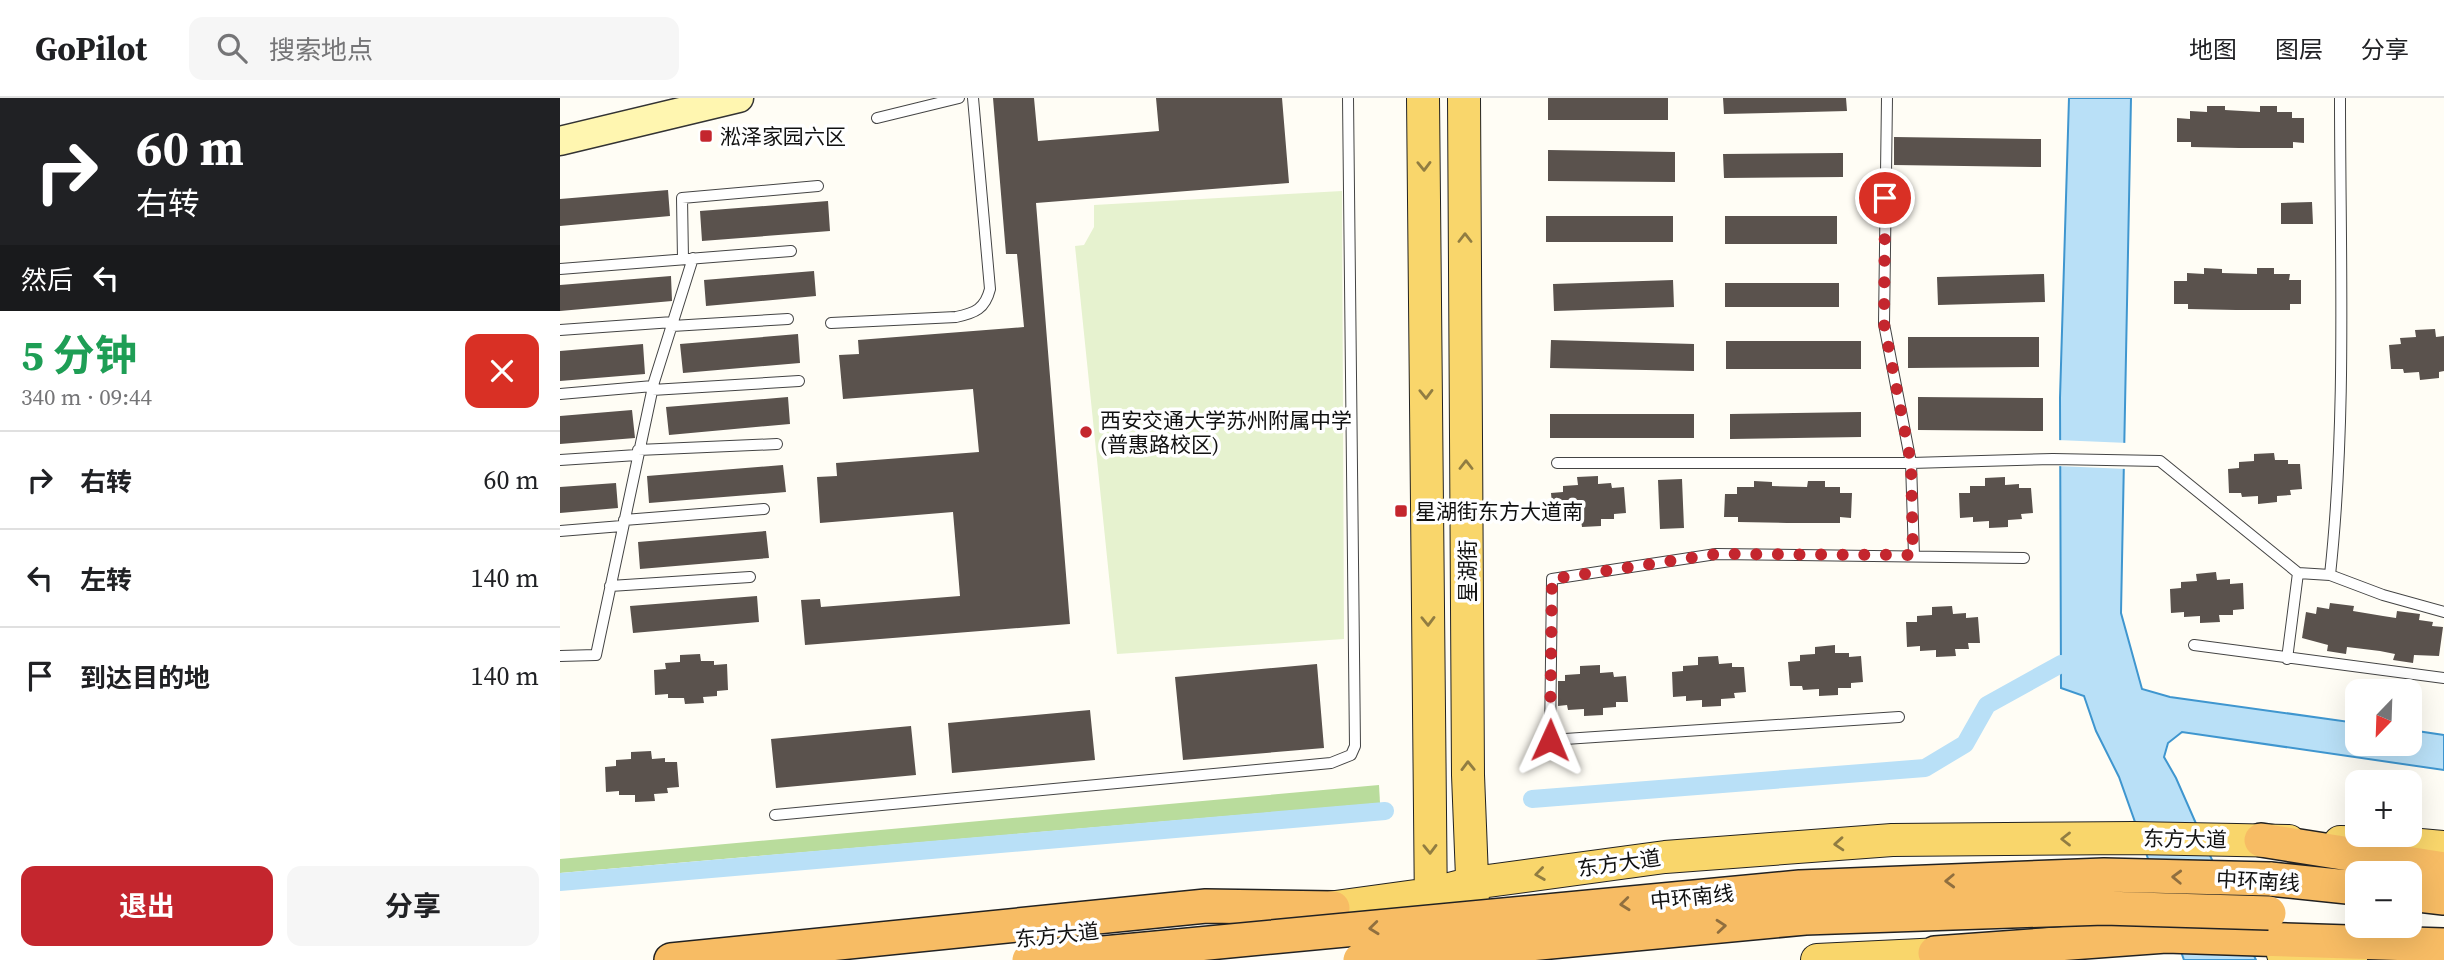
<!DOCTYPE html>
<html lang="zh">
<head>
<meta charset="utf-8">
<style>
  :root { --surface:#fff; --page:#f6f6f6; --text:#202124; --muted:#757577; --line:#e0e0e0; --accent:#c4262e }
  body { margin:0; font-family:"Source Serif 4","Noto Sans SC",serif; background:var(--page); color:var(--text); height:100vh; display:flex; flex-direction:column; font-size:26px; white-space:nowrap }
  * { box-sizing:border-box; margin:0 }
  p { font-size:23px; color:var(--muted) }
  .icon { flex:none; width:38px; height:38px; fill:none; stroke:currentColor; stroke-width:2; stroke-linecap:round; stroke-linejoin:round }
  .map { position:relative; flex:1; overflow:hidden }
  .details { display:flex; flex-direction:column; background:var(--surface); width:560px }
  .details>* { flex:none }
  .banner { background:#202124; color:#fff; overflow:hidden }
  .needle { width:46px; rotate:203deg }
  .tools { position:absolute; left:1785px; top:581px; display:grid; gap:14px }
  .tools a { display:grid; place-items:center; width:77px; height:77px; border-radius:14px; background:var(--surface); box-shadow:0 7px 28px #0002; font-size:35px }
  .pin { position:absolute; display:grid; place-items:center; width:60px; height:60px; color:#fff; margin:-30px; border:4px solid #fff; border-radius:50%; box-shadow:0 2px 7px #0007 }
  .me { position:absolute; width:77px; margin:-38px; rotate:1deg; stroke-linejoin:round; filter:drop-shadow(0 0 5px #0008) }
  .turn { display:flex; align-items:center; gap:24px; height:147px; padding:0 21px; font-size:32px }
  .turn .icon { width:91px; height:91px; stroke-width:2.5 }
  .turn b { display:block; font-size:49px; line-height:60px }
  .then { display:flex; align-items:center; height:66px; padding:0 21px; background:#0003; gap:14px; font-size:26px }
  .round { display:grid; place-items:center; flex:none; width:74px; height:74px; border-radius:14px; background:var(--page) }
  .headline { display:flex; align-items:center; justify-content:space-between; height:119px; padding:0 21px }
  h1 { font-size:42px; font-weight:700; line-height:52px; color:#1e9e55 }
  .action { display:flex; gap:14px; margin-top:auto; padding:14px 21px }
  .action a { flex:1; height:80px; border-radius:14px; background:var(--accent); color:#fff; font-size:28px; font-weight:700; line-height:80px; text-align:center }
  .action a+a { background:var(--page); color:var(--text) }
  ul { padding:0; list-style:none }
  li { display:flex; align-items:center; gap:21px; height:98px; padding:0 21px; border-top:2px solid var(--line) }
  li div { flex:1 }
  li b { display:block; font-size:26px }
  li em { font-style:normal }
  header { display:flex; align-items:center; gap:42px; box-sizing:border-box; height:98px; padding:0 35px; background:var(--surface); border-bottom:2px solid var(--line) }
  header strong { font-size:33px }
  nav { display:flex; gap:38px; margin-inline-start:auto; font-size:24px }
  .search { width:490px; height:63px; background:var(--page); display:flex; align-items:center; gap:18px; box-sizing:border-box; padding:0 24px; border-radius:14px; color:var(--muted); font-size:26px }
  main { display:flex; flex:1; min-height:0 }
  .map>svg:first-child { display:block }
</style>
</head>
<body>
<header>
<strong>GoPilot</strong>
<div class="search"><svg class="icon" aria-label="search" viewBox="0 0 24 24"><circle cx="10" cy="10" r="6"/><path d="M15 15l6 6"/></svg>搜索地点</div>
<nav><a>地图</a><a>图层</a><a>分享</a></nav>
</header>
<main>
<section class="details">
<div class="banner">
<div class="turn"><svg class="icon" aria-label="right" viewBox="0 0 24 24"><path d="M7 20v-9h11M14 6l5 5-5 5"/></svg><div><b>60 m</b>右转</div></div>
<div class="then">然后<svg class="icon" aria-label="left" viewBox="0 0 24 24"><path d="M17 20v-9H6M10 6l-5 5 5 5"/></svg></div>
</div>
<div class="headline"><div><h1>5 分钟</h1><p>340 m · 09:44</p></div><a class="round" style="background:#d93025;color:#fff"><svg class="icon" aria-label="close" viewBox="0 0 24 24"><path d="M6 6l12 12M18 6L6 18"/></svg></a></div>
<ul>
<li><svg class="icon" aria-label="right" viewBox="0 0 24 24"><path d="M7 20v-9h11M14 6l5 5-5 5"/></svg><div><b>右转</b></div><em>60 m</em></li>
<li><svg class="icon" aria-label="left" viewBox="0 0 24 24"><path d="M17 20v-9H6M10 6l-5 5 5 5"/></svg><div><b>左转</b></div><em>140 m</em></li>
<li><svg class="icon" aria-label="arrive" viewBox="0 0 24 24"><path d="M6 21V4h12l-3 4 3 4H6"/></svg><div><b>到达目的地</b></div><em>140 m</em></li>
</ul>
<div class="action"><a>退出</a><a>分享</a></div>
</section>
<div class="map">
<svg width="1884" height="862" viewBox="0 0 1884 862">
  <rect width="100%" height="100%" fill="#fffdf5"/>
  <path fill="#b9dc9c" d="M819 687 820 705 0 775V761Z"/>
  <path fill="#e6f2cf" d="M782 93 784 541 557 556 515 148 524 147 534 129V107Z"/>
  <path fill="#b9e0f7" stroke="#3f96cf" stroke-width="2" d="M1509 0H1571L1561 515 1582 591 1610 599 1797 625V646H1850V632L1884 637V672L1622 634 1608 645 1604 659 1616 680 1696 862H1624L1559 679 1536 633 1524 598 1501 590 1500 300Z"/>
  <path fill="#fffdf5" d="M1497 342 1568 345 1567 371 1497 368Z"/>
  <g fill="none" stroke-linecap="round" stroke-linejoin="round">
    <path stroke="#b9e0f7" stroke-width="18" d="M972 701 1365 670 1405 646 1427 607 1501 566
      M0 784 825 713"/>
  </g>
  <path fill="#5a524d" d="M433 0H474L478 43 599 33 596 0H722L729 85 476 105 510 526 245 547 241 502 260 501 261 509 400 498 393 414 260 425 257 379 277 378 276 365 419 354 413 291 283 301 279 257 299 256 298 242 464 229 457 156H446Z
    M988 0H1108V22H988Z
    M1163 0H1286L1287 13 1164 16Z
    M1647 8H1665V12L1700 14V8H1717V14H1732V20H1744V45L1733 44V50H1679L1631 49V44H1617V20L1630 21V13L1647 14Z
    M1334 39 1481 41V69L1334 67Z
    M988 52 1115 54V84L988 83Z
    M1283 55V79L1164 80 1163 56Z
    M108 92 110 118 0 128V101Z
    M268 103 270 133 142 143 140 113Z
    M1752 104 1753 126H1721V105Z
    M986 118H1113V144H986Z
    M1165 118H1277V146H1165Z
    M1644 170 1662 171V175L1697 176V170H1714V176H1730L1729 182H1741V206H1730V212H1676L1628 211V206H1614V183H1627V175L1644 176Z
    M254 173 256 198 146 208 144 182Z
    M1484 176 1485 204 1378 207 1377 179Z
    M111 178 112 203 0 213V187Z
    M1113 182 1114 209 994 213 993 186Z
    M1165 185H1279V209H1165Z
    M1875 231 1876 239 1884 238V273L1879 274V280L1860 282 1859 274 1844 275 1843 271H1831L1829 247 1841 246 1840 240 1856 239 1855 232Z
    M238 236 240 265 123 275 120 246Z
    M1348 239H1479V269L1348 270Z
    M991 242 1134 246V273L990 270Z
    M1166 243H1301V271H1166Z
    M83 246 85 276 0 283V253Z
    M228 299 230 326 109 337 106 309Z
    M1358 299 1483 300V333L1358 332Z
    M72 312 75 340 0 346V318Z
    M1301 314V339L1170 341V316Z
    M990 316H1134V340H990Z
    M1714 355 1715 362H1728V366H1740L1742 391 1730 392 1731 397 1717 398V404L1698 406V398L1682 399 1681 395H1669L1668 371 1679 370V364L1694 363V356Z
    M223 367 226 394 89 405 87 378Z
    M1038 378V386L1051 385 1052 390 1064 389 1066 415 1054 416V421H1041V428L1022 429 1021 422 1005 423V418L993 419 991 395 1003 394V388L1018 387 1017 379Z
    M1445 379V387L1459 386V390H1471L1473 415 1461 416 1462 421 1448 422V429L1429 430V423L1413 424V419L1400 420 1399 395H1410V388H1425V380Z
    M1122 381 1124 430 1100 431 1098 382Z
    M1194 383 1212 384V388L1247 389 1248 383H1265V389H1280V395H1292L1291 420 1280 419V425H1227L1178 424V419H1164L1165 396H1177V389H1194Z
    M56 385 58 410 0 415V389Z
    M206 433 209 460 80 471 78 444Z
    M1656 474 1657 482 1670 481V486L1683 485 1684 511 1673 512V517H1659L1660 524 1640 525V518L1624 519V514L1611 515 1610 491 1621 490V484L1637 483 1636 476Z
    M197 498 199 524 73 535 70 508Z
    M1770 505 1794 508 1793 513 1823 518 1836 520 1837 513 1860 516 1859 522 1873 524 1872 528 1883 529 1879 558 1854 557 1853 565 1833 562 1835 556 1820 553 1787 549 1786 556 1767 553 1768 547 1742 540 1746 514 1756 516 1757 509 1769 511Z
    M1392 508 1393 516 1406 515V520L1418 519 1420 545H1408L1409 551H1395L1396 558 1376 559V552L1360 553V548L1347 549 1346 524H1357V518L1372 517V509Z
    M1275 547V555H1289V559L1301 558 1303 584 1291 585V590H1278V597L1259 598V591L1243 592 1242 588H1230L1228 564 1240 563V557L1255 556V549Z
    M140 556 141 563H154V567L167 566 168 592 157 593V598L143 599 144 605 125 606 124 600H108V596L95 597 94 572 106 571 105 565 120 564V557Z
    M1158 558 1159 566 1172 565V569H1184L1186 594 1174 595 1175 600 1161 601V608L1142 609V602L1126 603V598L1113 599 1112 574 1123 573V568L1138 567V559Z
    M757 566 764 650 623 662 615 579Z
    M1040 567V575L1053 574 1054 579 1066 578 1068 604H1056V609L1043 610V617L1024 618V611L1008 612 1007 607 998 608V583H1005V577L1020 576V568Z
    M530 612 535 662 392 675 388 625Z
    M351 628 356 677 216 690 211 641Z
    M91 653 92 661 105 660V664H117L119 689 107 690 108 695 94 696 95 703 75 704V697H59V693L46 694 45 669 56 668V662L71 661V654Z"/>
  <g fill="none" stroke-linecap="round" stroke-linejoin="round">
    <defs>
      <path id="service" d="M1327 0 1324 226 1351 365 1354 457
        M317 20 399 0
        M123 161 122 100 258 88
        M0 171 231 153
        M271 225 396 219C415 215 425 211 430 191L413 0
        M112 228 228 221
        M0 232 113 224
        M92 292 239 283
        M0 296 93 288
        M78 352 217 346
        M0 362 77 357
        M997 365H1351L1493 361 1600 363 1738 475 1770 477 1823 497 1884 514
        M64 422 204 411
        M0 433 62 428
        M1770 477C1787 320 1780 158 1780 0
        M50 488 190 479
        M1634 547 1884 580
        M0 558 36 557 94 284 133 160
        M1727 561 1738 475
        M1339 619 990 642 992 481 1156 456 1464 460
        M215 717 771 665 791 657 795 648 788 0"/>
      <path id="secondary" d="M0 43 179 0"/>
      <path id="primary" d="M863 0 871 815
        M904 0 908 677 913 805
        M1780 744 1838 745 1884 749
        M746 813 870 796 913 785 1105 759 1332 742 1574 740 1729 743
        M1723 856 1791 862
        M1257 862 1402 855"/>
      <path id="trunk" d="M1701 742 1884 771
        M1710 781 1797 790
        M1850 796 1884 800
        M1375 855 1606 838 1884 847
        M111 862 646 808 773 810"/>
    </defs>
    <use href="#service" stroke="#444" stroke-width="12"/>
    <use href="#secondary" stroke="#333" stroke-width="31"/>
    <use href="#primary" stroke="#222" stroke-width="34"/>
    <use href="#trunk" stroke="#222" stroke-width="36"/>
    <use href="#service" stroke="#fff" stroke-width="10"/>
    <use href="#secondary" stroke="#fff6b0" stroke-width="28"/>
    <use href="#primary" stroke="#f9d66b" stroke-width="32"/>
    <use href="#trunk" stroke="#f7bc64" stroke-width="33"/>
    <defs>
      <path id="trunk-bridge" d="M469 862 1240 789 1544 777 1710 781
        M800 862 1245 820 1544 810 1709 815"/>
    </defs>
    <use href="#trunk-bridge" stroke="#222" stroke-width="36" stroke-linecap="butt"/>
    <use href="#trunk-bridge" stroke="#f7bc64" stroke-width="33"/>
  </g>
  <defs><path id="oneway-chevron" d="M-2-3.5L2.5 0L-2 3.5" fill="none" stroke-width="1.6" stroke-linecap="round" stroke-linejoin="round" transform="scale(1.75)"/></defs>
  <g stroke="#917d42">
    <use href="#oneway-chevron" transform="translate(864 68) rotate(89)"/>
    <use href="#oneway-chevron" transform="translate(905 140) rotate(-90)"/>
    <use href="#oneway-chevron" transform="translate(866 296) rotate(89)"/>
    <use href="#oneway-chevron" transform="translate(906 367) rotate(-90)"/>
    <use href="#oneway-chevron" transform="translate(868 523) rotate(89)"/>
    <use href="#oneway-chevron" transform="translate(908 668) rotate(-91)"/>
    <use href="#oneway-chevron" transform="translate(1506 741) rotate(180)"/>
    <use href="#oneway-chevron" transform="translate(1279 746) rotate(176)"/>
    <use href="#oneway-chevron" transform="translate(870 751) rotate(89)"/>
    <use href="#oneway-chevron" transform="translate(980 776) rotate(172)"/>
  </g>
  <g stroke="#906f3f">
    <use href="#oneway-chevron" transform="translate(1617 779) rotate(-178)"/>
    <use href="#oneway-chevron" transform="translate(1390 783) rotate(178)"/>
    <use href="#oneway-chevron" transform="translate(1065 806) rotate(174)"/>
    <use href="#oneway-chevron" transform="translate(1161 828) rotate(-5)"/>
    <use href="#oneway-chevron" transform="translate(814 830) rotate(174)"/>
  </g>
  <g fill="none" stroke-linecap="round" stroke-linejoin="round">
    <path stroke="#c4262e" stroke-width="12" stroke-dasharray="0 21.6" d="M990 642 992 481 1156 456 1353 457 1351 365 1324 226 1325 100"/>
  </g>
  <g fill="#c4262e" stroke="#fff" stroke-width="2.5">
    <rect x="139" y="31" width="14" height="14" rx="3.5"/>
    <circle cx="526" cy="334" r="7"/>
    <rect x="834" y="406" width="14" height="14" rx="3.5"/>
  </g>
  <g text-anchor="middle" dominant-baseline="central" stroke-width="7" stroke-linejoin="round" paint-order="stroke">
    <g font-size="21" fill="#111" stroke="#fff" text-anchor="start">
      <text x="160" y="38">淞泽家园六区</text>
      <text x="540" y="322">西安交通大学苏州附属中学<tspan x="540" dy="24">(普惠路校区)</tspan></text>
      <text x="855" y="413">星湖街东方大道南</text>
    </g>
    <g font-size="21" fill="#111" stroke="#fff">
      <text transform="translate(907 473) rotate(-90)">星湖街</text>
      <text transform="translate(1625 741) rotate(1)">东方大道</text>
      <text transform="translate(1059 765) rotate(-8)">东方大道</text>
      <text transform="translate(1698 783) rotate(3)">中环南线</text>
      <text transform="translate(1132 799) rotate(-6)">中环南线</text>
      <text transform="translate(497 837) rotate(-6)">东方大道</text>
    </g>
  </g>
</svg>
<div class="tools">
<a><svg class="needle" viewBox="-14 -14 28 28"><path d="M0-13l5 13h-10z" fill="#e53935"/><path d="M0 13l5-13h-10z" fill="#757577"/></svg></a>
<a>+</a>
<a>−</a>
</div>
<div class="pin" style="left:1325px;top:100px;background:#d93025"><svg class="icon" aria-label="arrive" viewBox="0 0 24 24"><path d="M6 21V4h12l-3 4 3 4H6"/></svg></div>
<svg class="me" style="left:990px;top:642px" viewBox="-20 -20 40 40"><path d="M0-17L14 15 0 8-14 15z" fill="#c4262e" stroke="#fff" stroke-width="4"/></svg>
</div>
</main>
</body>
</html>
